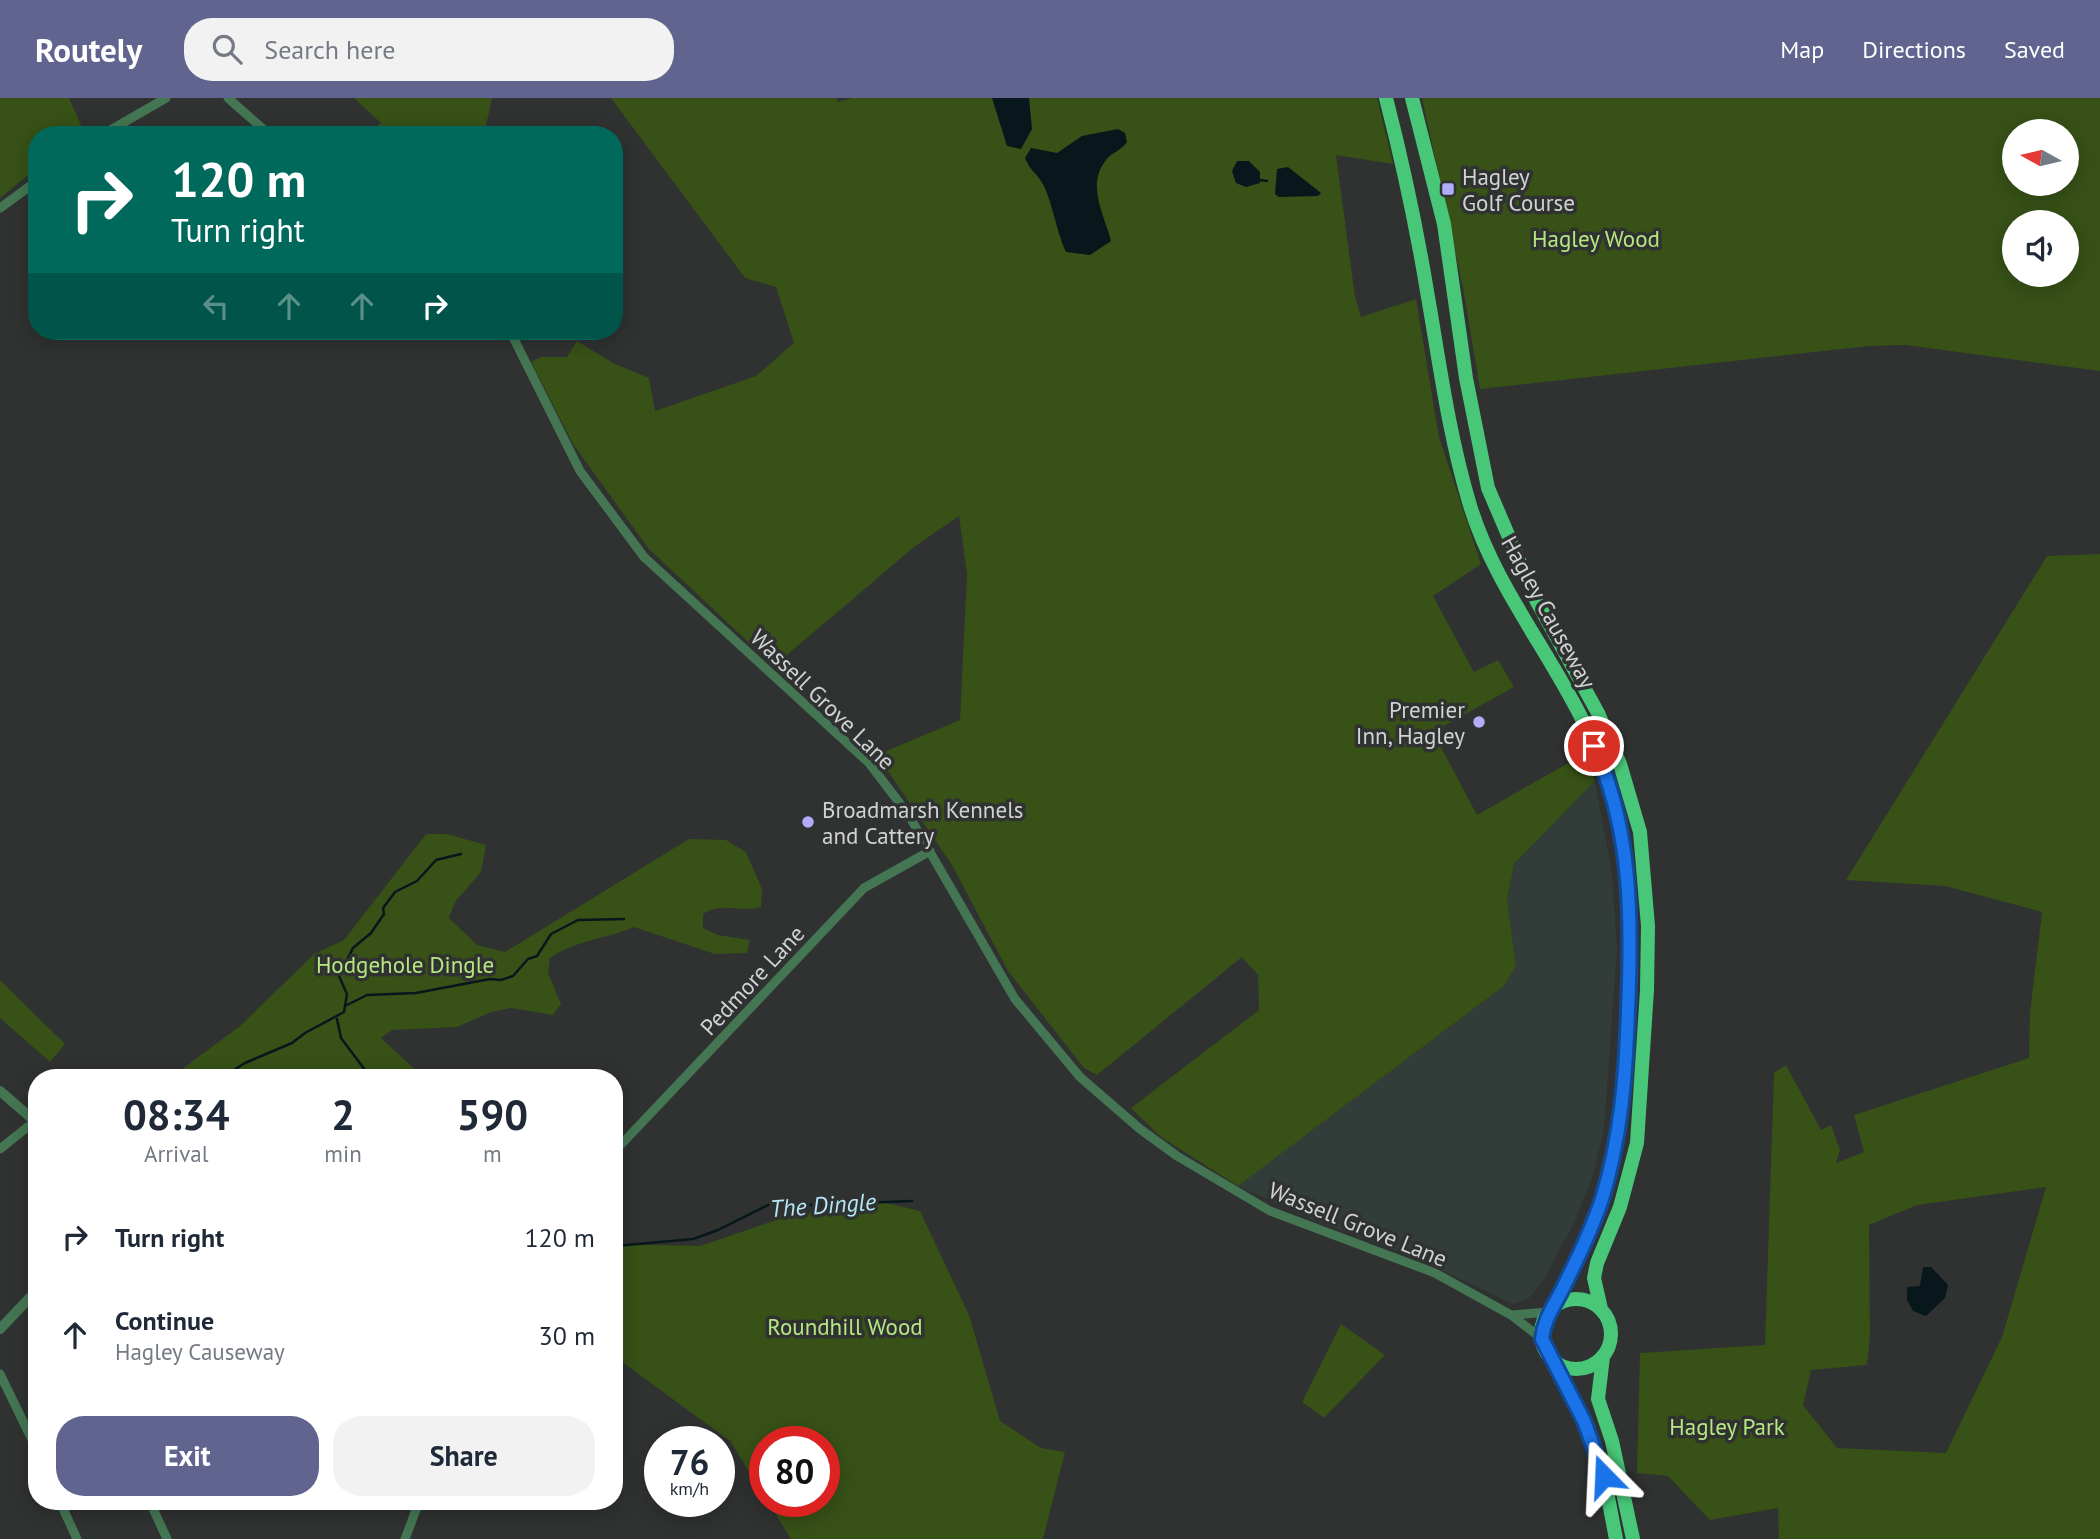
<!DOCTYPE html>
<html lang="en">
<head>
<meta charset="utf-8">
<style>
  :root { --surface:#fff; --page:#f2f2f3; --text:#1f2937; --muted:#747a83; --accent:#61648f }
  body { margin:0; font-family:"PT Sans",sans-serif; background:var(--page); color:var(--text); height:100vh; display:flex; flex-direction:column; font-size:26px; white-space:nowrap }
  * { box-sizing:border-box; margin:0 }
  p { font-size:23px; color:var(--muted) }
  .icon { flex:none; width:38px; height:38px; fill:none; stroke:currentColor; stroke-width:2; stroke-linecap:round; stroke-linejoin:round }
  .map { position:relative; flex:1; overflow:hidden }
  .sheet { position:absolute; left:28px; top:971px; width:595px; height:441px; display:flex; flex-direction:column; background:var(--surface); border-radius:28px; box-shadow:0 4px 18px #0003 }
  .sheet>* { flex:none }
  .banner { position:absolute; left:28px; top:28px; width:595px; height:214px; border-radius:28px; box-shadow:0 4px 18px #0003; background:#00695c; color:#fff; overflow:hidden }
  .needle { width:46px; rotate:278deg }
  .buttons { position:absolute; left:2002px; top:21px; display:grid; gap:14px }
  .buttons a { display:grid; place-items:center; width:77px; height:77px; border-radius:50%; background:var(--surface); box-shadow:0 4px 18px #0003; font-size:35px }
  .speed { position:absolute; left:644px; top:1328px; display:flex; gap:14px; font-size:35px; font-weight:700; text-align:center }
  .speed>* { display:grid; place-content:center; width:91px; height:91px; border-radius:50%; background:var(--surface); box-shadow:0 4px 18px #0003; line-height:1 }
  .speed small { font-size:18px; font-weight:400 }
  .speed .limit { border:10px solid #d22; background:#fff; color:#111 }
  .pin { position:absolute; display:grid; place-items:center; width:60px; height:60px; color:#fff; margin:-30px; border:4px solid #fff; border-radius:50%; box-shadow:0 2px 7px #0007 }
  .me { position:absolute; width:77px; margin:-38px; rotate:339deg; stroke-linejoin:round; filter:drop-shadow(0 0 5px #0008) }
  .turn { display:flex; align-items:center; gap:24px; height:147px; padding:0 28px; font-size:32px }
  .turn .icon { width:91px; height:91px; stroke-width:2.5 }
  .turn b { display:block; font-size:49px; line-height:60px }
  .lanes { display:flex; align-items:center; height:66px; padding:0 28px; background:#0003; justify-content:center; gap:35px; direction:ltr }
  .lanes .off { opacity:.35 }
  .eta { display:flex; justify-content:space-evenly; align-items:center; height:119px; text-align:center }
  .eta b { font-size:42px; font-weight:800; line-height:49px }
  .cta { display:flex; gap:14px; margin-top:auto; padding:14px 28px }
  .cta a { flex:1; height:80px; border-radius:28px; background:var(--accent); color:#fff; font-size:28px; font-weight:800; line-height:80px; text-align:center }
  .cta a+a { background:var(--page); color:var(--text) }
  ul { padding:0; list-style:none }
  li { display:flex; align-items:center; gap:21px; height:98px; padding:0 28px }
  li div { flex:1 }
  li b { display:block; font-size:26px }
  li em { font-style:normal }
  header { display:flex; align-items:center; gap:42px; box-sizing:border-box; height:98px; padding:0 35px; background:var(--accent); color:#fff }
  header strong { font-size:33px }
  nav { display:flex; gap:38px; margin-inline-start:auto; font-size:24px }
  .search { width:490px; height:63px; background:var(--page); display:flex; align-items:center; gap:18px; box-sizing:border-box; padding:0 24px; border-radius:28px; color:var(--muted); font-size:26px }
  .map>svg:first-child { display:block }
</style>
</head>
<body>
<header>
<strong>Routely</strong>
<div class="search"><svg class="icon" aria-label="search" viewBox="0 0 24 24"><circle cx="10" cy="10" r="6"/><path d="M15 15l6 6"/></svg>Search here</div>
<nav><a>Map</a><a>Directions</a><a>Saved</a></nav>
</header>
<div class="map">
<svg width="2100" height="1441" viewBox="0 0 2100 1441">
  <rect width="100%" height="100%" fill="#2f3231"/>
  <path fill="#323d3a" d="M1595 683 1612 777 1617 850 1604 1032 1593 1077 1573 1127 1544 1181 1528 1201 1513 1206 1410 1157 1320 1125 1238 1088 1504 888 1516 868 1507 801 1514 766Z"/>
  <path fill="#375117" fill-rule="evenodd" d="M0 0H69L84 34 80 37H37V70L0 100Z
    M354 0H492L484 37H369L381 25Z
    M611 0H836L838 4 852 0H1377L1393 66 1336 57 1355 199 1361 219 1416 201 1439 339 1481 466 1433 498 1474 574 1498 562 1514 589 1433 634 1477 717 1584 656 1595 683 1514 766 1507 801 1516 868 1504 888 1238 1088 1161 1039 1131 1010 1259 912 1258 877 1242 859 1097 977 1084 970 1008 873 952 767 877 657 960 622 967 476 959 418 914 449 774 568 648 450 573 346 531 264 541 259H567L577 243 613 265 649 280 655 313 756 278 794 245 776 189 745 180Z
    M1422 0H2100V273L1906 247 1869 248 1480 291 1463 190ZM2014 33H2067V86H2014ZM2014 124H2067V177H2014Z
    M2100 456V1441H1779L1778 1410 1710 1422 1668 1378 1637 1375 1640 1255 1765 1247 1774 975 1786 967 1821 1032 1831 1027 1840 1052 1836 1065 1864 1054 1854 1017 2029 960 2030 915 2042 814 1945 788 1846 782 2047 458ZM2046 1089 2002 1239 1946 1355 1837 1350 1803 1307 1811 1272 1867 1267 1870 1237 1869 1127 1917 1107Z
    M426 736H447L486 747 481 774 455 804 449 820 477 847 505 854 689 741 726 742 746 754 762 791 761 809C740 815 723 803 703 816V830L718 837 750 842 747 855 715 856 634 829C606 841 576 842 550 860L548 875 561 906 553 917 511 910 491 914 457 929 392 932 381 940 424 980H363L352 973 334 980H150L181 972 240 928 314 856 344 842Z
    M0 882 65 946 50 964 0 920Z
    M882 1104 920 1113 969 1217 1000 1323 1041 1350 1065 1354 1043 1441H791L768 1404H824V1344H765V1399L730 1343 614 1258V1136L616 1146 700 1148 788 1118Z
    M1341 1226 1385 1257 1324 1320 1302 1304Z"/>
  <path fill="#08171c" d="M992 0H1029L1032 31 1021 51 1007 48Z
    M1118 31 1125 35 1127 44C1121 53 1112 54 1106 62 1086 87 1104 116 1111 143L1090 157 1066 154C1056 133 1052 100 1041 83 1036 75 1029 71 1025 60L1031 50 1057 55 1082 38Z
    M1237 63H1249L1260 74V85L1246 89 1236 85 1232 73Z
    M1288 69 1321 95 1318 98 1279 99 1275 96 1277 71Z
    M1923 1169H1931L1948 1187 1945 1200 1926 1218 1913 1213 1907 1202V1189L1920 1188Z"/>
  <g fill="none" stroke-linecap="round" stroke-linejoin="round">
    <path stroke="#08171c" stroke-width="2.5" d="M1260 82 1267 83
      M347 907 367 897 416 895 490 881 501 882 513 878 528 861 537 858 551 836 578 822 624 821
      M337 921 341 940 371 980
      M221 980 245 965 292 945 305 935 344 914 347 896 339 878 353 850 371 835 384 816 383 810 395 794 417 783 436 762 461 756
      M616 1148 693 1141 718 1132 772 1105 809 1107 912 1103"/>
    <path stroke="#447653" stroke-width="9" d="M228 0 270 37
      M102 37 166 0
      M0 110 37 83
      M510 233 580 373 644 459 869 665 908 716 1015 901 1080 979 1140 1031 1177 1058 1270 1113 1435 1175 1511 1217 1542 1241
      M0 1051 35 1023
      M614 1054 864 790 930 753
      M1513 1217 1548 1214
      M0 1276 37 1352
      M60 1404 77 1441
      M150 1404 167 1441
      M405 1441 419 1404"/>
    <path stroke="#447653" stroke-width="10" d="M0 993 37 1025
      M0 1231 37 1192"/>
    <path stroke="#48c778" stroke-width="14" d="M1386 0C1403 66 1417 132 1428 199 1440 268 1449 337 1469 404 1492 483 1547 550 1583 623 1633 723 1633 818 1628 927 1625 986 1620 1046 1601 1102 1589 1138 1572 1172 1555 1206
      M1412 0 1444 126 1466 280 1488 390 1536 502 1598 615 1620 666 1640 734 1648 828 1647 892 1637 1045 1620 1109 1597 1165 1594 1180 1601 1211
      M1541 1236a35 35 0 1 1 70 0a35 35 0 1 1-70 0Z
      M1603 1259 1598 1301 1612 1343 1633 1441
      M1558 1268 1584 1323 1604 1378 1616 1441"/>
  </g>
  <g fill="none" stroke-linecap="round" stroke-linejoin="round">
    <defs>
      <path id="route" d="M1594 648C1632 732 1632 821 1628 912 1626 976 1621 1040 1602 1101 1592 1131 1578 1160 1564 1188 1555 1207 1544 1220 1542 1241L1584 1323 1604 1378"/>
    </defs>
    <use href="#route" stroke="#114b97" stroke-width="18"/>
    <use href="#route" stroke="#1a73e8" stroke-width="12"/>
  </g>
  <g fill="#b2adfa" stroke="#2f3231" stroke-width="2.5">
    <rect x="1441" y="84" width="14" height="14" rx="3.5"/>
    <circle cx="1479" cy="624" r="7"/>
    <circle cx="808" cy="724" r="7"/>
  </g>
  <g text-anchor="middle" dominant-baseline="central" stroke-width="7" stroke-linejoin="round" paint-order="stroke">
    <g font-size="23" fill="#d1d3d2" stroke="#2f3231" text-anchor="start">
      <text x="1462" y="78">Hagley<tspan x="1462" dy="26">Golf Course</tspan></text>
      <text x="1465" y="611" text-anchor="end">Premier<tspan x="1465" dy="26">Inn, Hagley</tspan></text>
      <text x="822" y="711">Broadmarsh Kennels<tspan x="822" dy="26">and Cattery</tspan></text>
    </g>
    <g font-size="23" fill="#b6e881" stroke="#2f3231">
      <text x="1596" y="140">Hagley Wood</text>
      <text x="405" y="866">Hodgehole Dingle</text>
      <text x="845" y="1228">Roundhill Wood</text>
      <text x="1727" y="1328">Hagley Park</text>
    </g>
    <g font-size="23" fill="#d1d3d2" stroke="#2f3231">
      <text transform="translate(1549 514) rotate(61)">Hagley Causeway</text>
      <text transform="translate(823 601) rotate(44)">Wassell Grove Lane</text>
      <text transform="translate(752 882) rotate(-47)">Pedmore Lane</text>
      <text transform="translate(1358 1126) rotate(22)">Wassell Grove Lane</text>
    </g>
    <g font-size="24" font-style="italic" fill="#b4e7f8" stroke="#2f3231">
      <text transform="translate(823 1107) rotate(-4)">The Dingle</text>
    </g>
  </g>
</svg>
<div class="buttons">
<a><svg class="needle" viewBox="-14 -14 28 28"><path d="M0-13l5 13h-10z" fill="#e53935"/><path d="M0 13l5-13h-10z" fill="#747a83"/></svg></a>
<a><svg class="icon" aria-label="sound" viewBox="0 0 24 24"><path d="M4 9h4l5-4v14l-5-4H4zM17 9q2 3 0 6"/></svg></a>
</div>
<div class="speed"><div>76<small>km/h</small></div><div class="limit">80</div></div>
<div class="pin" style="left:1594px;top:648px;background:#d93025"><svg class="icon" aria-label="arrive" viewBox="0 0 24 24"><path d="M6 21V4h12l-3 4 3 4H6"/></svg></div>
<svg class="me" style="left:1604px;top:1378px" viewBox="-20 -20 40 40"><path d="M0-17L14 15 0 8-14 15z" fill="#1a73e8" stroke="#fff" stroke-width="4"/></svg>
<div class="banner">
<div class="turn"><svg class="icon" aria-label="right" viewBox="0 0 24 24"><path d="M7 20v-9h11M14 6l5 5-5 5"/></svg><div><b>120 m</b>Turn right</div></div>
<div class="lanes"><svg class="icon off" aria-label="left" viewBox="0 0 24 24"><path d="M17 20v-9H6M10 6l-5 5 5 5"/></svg><svg class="icon off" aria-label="ahead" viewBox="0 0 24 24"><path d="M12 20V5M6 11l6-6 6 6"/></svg><svg class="icon off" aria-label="ahead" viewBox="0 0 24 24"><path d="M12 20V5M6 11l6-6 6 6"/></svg><svg class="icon" aria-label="right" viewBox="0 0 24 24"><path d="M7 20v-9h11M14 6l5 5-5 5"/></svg></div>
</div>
<section class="sheet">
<div class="eta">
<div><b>08:34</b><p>Arrival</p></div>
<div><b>2</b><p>min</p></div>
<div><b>590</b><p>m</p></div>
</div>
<ul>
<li><svg class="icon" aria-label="right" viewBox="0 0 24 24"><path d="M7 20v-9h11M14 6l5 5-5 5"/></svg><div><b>Turn right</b></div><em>120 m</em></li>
<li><svg class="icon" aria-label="ahead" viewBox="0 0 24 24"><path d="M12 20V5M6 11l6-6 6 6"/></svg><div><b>Continue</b><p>Hagley Causeway</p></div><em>30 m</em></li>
</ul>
<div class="cta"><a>Exit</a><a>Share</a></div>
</section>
</div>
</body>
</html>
